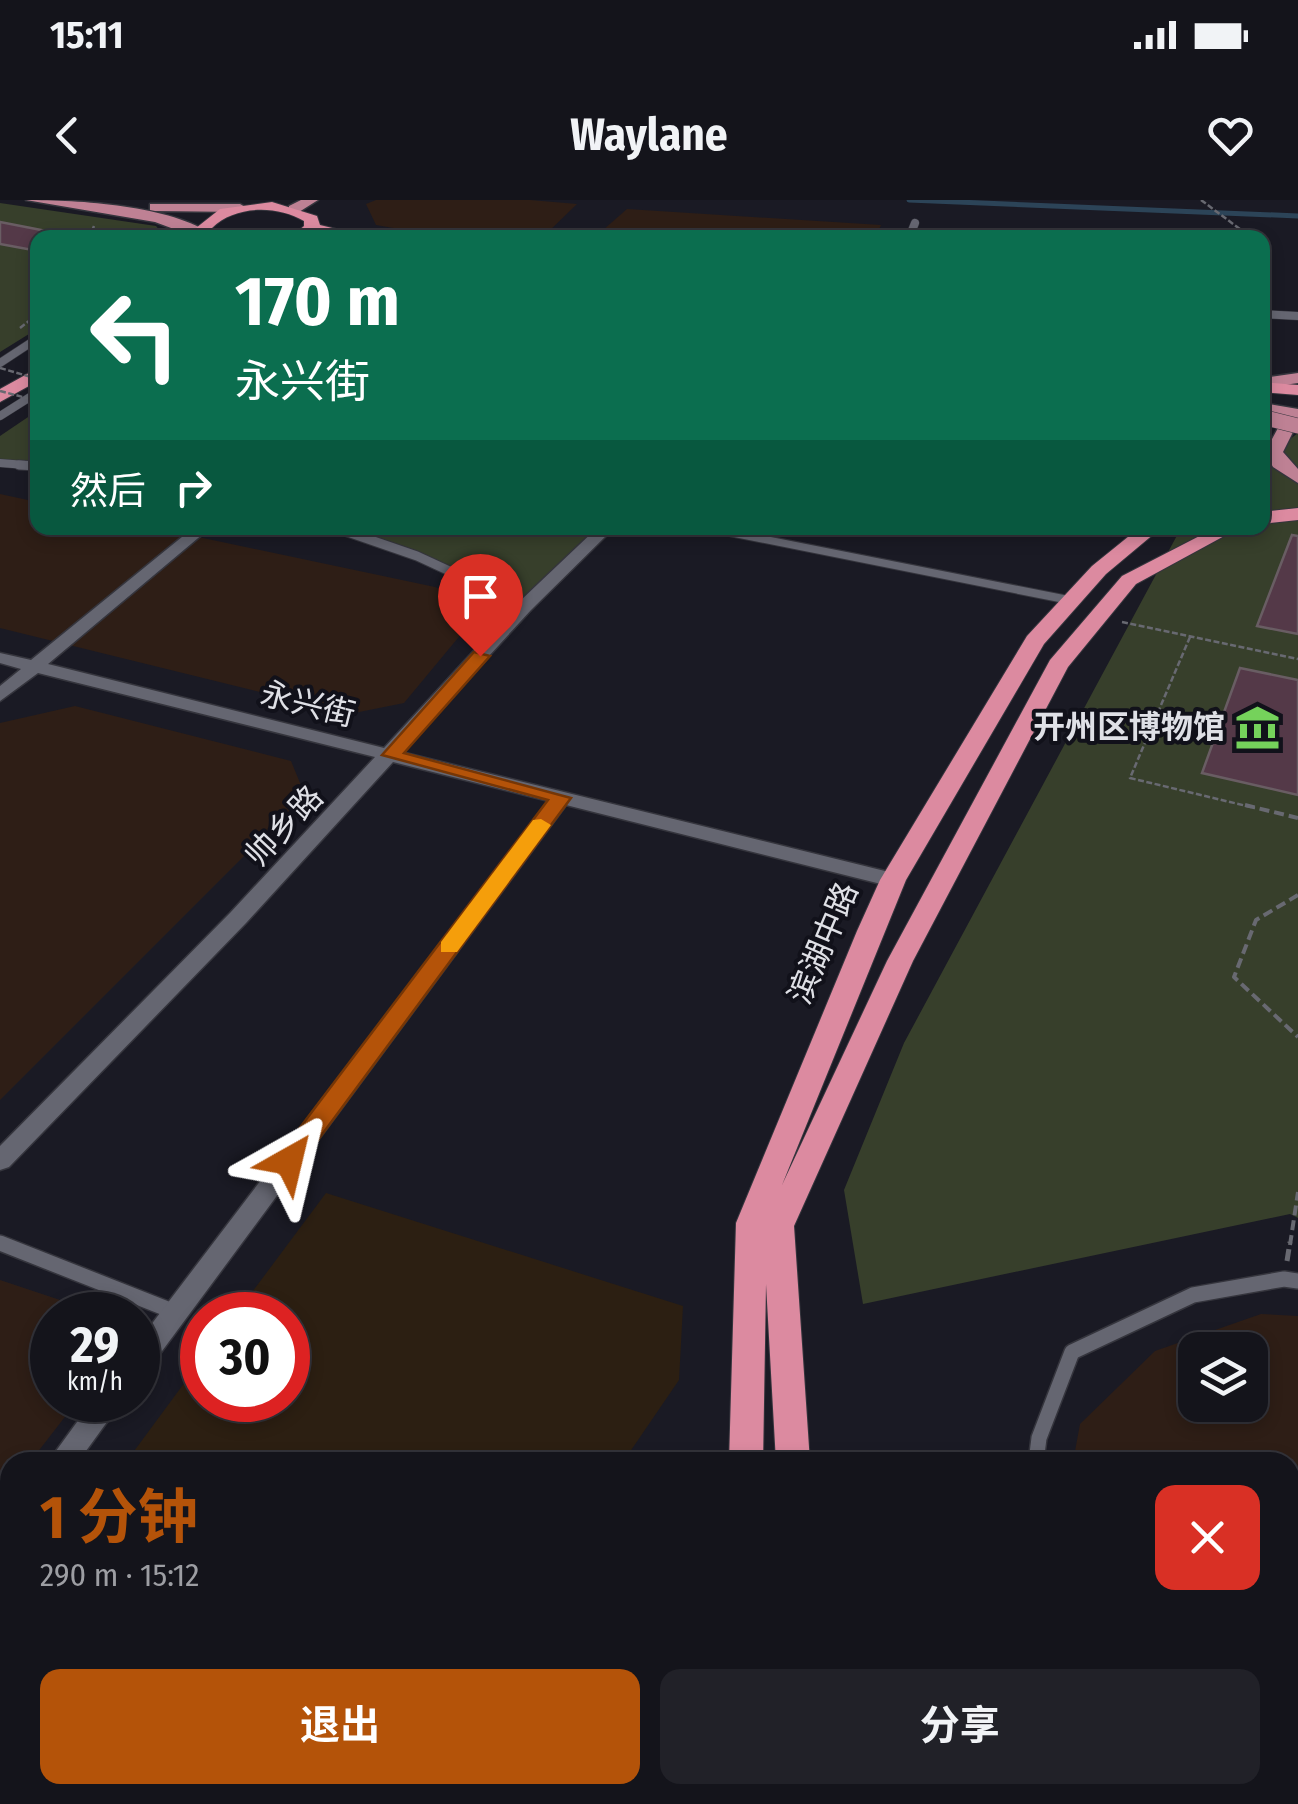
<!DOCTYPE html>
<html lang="zh">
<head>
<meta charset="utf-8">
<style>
  :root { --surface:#14141b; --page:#212128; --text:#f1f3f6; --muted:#9d9ea3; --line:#33333a; --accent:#b45309 }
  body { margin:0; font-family:"Fira Sans Condensed","Noto Sans SC",sans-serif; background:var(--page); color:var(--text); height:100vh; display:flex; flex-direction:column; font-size:38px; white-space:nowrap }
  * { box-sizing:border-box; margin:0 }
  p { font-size:32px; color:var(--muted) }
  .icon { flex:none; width:55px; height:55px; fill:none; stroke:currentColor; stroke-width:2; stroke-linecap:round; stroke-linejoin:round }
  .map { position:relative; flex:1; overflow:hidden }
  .side { position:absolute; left:0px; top:1252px; width:1300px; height:352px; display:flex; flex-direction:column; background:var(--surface); border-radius:30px 30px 0 0; box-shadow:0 5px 15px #0003,0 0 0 2px var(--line) }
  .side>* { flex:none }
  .guide { position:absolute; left:30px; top:30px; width:1240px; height:305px; border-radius:20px; box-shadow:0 5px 15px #0003,0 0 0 2px var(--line); background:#0b6e4f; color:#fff; overflow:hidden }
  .fabs { position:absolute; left:1178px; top:1132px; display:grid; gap:20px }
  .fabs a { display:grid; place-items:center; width:90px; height:90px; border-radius:20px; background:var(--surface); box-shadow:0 5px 15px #0003,0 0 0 2px var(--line); font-size:50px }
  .speed { position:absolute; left:30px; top:1092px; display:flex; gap:20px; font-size:50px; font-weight:700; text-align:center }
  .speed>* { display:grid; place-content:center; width:130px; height:130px; border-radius:50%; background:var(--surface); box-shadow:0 5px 15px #0003,0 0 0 2px var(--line); line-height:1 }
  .speed small { font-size:25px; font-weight:400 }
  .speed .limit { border:15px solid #d22; background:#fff; color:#111 }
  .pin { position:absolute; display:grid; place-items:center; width:85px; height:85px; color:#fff; margin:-102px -42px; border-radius:50% 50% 50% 0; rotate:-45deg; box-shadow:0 0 10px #0007 }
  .pin .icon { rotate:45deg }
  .me { position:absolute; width:110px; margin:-55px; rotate:37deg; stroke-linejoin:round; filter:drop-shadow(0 0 8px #0008) }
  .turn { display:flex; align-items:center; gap:35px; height:210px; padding:0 40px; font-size:45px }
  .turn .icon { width:130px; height:130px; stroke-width:2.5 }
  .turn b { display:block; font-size:70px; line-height:85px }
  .then { display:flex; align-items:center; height:95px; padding:0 40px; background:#0003; gap:20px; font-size:38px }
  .round { display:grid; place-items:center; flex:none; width:105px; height:105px; border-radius:20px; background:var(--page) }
  .headline { display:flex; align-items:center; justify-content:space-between; height:170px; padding:0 40px }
  h1 { font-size:60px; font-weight:700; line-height:75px; color:var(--accent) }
  .cta { display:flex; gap:20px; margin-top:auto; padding:20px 40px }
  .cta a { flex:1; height:115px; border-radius:20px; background:var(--accent); color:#fff; font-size:40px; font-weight:700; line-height:115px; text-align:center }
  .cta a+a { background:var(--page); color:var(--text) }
  .status { display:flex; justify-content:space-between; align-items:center; height:70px; padding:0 50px; background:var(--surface); direction:ltr }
  .status svg { height:28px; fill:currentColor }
  header { display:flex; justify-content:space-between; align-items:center; height:130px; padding:0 40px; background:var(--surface); font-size:45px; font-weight:700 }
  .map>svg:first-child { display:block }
</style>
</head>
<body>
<div class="status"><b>15:11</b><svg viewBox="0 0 49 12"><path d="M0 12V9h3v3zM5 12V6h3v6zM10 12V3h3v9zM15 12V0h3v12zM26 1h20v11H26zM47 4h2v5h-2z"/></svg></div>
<header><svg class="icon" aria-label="back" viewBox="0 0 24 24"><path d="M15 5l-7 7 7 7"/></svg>Waylane<svg class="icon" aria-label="heart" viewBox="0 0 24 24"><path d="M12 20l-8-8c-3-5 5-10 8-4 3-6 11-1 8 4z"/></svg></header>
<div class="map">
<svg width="1298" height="1604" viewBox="0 0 1298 1604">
  <rect width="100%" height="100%" fill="#1a1a24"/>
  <path fill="#2e1e16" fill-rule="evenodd" d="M376 0H530L577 4 543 37 451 38 376 25 366 4Z
    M627 9 881 25 875 38 595 37Z
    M0 294 37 302 38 328H156L435 387 482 409 404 503 349 514 0 428Z
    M75 506 291 561 305 595 0 900V523Z
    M0 1080 105 1115H52V1200H78L30 1262H10V1288L0 1301Z
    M1261 1114 1298 1116V1604H1020L1011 1595H1290V1262H1073L1080 1224 1155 1151ZM1250 1150V1205H1195V1150Z"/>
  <path fill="#2c1f12" d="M326 993 683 1106 679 1180 623 1262H126L202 1159V1200H288V1115H235Z
    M10 1418V1595H818L824 1604H0V1432Z"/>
  <path fill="#373f2b" d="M0 3 156 26 165 37 38 38 37 129 0 152Z
    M37 211V266L0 263V236Z
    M1298 233V1018L1290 1014 863 1104 844 990 904 843 1181 328H1262L1263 260Z
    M336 328H606L525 406 417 356Z"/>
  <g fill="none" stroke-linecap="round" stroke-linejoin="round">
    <path stroke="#2c4458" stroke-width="5" d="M909 0 1298 16"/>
  </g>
  <path fill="#543948" stroke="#695d63" stroke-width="2.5" d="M0 22 72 36 38 38V51L0 44Z
    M1292 335 1298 336V434L1257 426Z
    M1240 468 1298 480V595L1202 573Z"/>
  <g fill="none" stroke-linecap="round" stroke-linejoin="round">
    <defs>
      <path id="service-far3" d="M909 38 915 23
        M1262 114 1298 116
        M0 163 38 138
        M0 216 38 192
        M0 263 38 266"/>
      <path id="service-far2" d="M19 265 38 266
        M336 328 417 356 525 406"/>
      <path id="service-far1" d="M0 1043 5 1045"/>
      <path id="service" d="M0 1043 175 1112
        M1036 1262 1039 1238 1072 1152 1193 1095 1284 1079 1298 1081"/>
      <path id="pedestrian" d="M703 328H726L1069 396 1076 400 1069 404 709 332Z"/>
      <path id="minor" d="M193 328H210L48 464 384 548 519 402 597 328H614L531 410 401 552 893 673 903 680 893 687 566 605 148 1170 138 1173V1142L549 601 393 562 246 723 9 967 0 970V946L230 713 375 557 38 473 0 501V486L21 469 0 463V453L31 460Z
        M93 1200H123L78 1262H48Z
        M10 1319V1355L0 1359V1323Z"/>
      <path id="primary" d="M26 0C78 0 172 5 214 36L198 38 155 22Z
        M301 0H318L299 12H289V6Z
        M150 4H240L247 8 240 12 155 11 150 10Z
        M1298 173V183L1262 188V178Z
        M1262 203 1298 209V222L1283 252 1298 269V283L1273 267 1265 252 1284 217 1262 213Z"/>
      <path id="trunk" d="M272 2 317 16 320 25 373 38 315 33 290 38 304 26V21C277 5 235 5 212 28L218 38H203L196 28 220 9Z
        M38 168V181L0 202V189Z
        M1262 182 1298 185V195L1262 192Z
        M1298 308V320L1262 324V312Z
        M1139 328H1161L1106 374 1044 444 906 680 782 985 887 761 1050 460 1122 376 1215 328H1239L1136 384 1068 467 913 761 794 1026 810 1262H776L766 1084 763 1262H729L736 1023 857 731 880 680 1027 436 1092 366Z
        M867 1595H910L914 1604H871Z
        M939 1595H983L987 1604H943Z"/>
    </defs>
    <use href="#service-far3" stroke="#35353d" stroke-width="9"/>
    <use href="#service-far2" stroke="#35353d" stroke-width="11"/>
    <use href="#service-far1" stroke="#35353d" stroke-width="14"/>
    <use href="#service" stroke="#35353d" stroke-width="18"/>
    <use href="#pedestrian" stroke="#35353d" stroke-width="2"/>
    <use href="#minor" stroke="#35353d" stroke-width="3"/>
    <use href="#primary" stroke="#35353d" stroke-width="3"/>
    <use href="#trunk" stroke="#35353d" stroke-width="2"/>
    <path stroke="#686971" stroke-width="2.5" stroke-dasharray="6 2.5" stroke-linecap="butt" d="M1201 0 1252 38
      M89 38 94 26
      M20 128 38 114
      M1122 422 1298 459
      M1190 437 1130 578 1255 608"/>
    <path stroke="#686971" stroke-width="4" stroke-dasharray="10 5" stroke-linecap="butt" d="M1245 605 1298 618
      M1298 695 1256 720 1234 777 1298 837
      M1290 1045 1298 992"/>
    <path stroke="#686971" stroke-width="5" stroke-dasharray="12 6" stroke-linecap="butt" d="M1287 1061 1290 1042"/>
    <use href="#service-far3" stroke="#656671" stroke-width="8"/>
    <use href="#service-far2" stroke="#656671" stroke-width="9"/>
    <use href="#service-far1" stroke="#656671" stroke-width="11"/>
    <use href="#service" stroke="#656671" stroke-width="15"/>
    <use href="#pedestrian" fill="#656671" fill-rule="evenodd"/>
    <use href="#minor" fill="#656671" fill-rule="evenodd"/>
    <use href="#primary" fill="#be8194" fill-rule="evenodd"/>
    <use href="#trunk" fill="#dc8aa0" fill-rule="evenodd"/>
    <defs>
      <path id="primary-bridge" d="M1262 217 1298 226"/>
    </defs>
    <use href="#primary-bridge" stroke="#35353d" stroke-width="16" stroke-linecap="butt"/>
    <path stroke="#686971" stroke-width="2.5" stroke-dasharray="6 2.5" stroke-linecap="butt" d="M0 168 38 179
      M0 191 38 201"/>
    <use href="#primary-bridge" stroke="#be8194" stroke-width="15"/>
  </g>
  <path fill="#b45309" stroke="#753606" stroke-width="2.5" d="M474 452 490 456 404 553 571 598 298 967H280L276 961 280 954 548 600 382 555Z"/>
  <path fill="#f59e0b" d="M541 619 551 625 457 752H441V742L533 620Z"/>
  <defs>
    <symbol id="museum-bare" viewBox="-9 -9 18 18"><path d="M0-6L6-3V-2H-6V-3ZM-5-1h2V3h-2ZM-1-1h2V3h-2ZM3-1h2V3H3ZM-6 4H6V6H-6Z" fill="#75d25b" stroke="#11111a" stroke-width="2.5" paint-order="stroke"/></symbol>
  </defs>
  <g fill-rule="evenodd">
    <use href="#museum-bare" x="1226" y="496" width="63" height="63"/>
  </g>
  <g text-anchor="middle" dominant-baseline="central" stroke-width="8" stroke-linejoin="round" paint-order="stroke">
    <g font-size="32" fill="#dfe0e6" stroke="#11111a">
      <text transform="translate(308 504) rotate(14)">永兴街</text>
      <text transform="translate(284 626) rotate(-47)">帅乡路</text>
      <text transform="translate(823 743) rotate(-67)">滨湖中路</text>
    </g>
    <g font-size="32" font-weight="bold" fill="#dfe0e6" stroke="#11111a" text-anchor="end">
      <text x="1225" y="527">开州区博物馆</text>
    </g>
  </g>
</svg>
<div class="fabs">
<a><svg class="icon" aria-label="layers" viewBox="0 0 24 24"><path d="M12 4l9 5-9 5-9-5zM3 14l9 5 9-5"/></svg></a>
</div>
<div class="speed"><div>29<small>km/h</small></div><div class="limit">30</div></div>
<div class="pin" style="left:480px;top:456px;background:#d93025"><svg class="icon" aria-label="arrive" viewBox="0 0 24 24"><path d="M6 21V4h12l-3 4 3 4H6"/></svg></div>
<svg class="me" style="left:289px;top:961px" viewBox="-20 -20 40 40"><path d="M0-17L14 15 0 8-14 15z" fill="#b45309" stroke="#fff" stroke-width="4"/></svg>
<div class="guide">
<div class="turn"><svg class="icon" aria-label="left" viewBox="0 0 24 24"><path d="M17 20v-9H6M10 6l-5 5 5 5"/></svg><div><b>170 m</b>永兴街</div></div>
<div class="then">然后<svg class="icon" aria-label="right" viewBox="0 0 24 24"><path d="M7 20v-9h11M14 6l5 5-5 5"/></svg></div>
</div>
<section class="side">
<div class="headline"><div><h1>1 分钟</h1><p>290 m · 15:12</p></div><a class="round" style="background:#d93025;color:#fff"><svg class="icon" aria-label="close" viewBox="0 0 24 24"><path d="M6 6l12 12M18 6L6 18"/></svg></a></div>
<div class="cta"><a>退出</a><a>分享</a></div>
</section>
</div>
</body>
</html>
